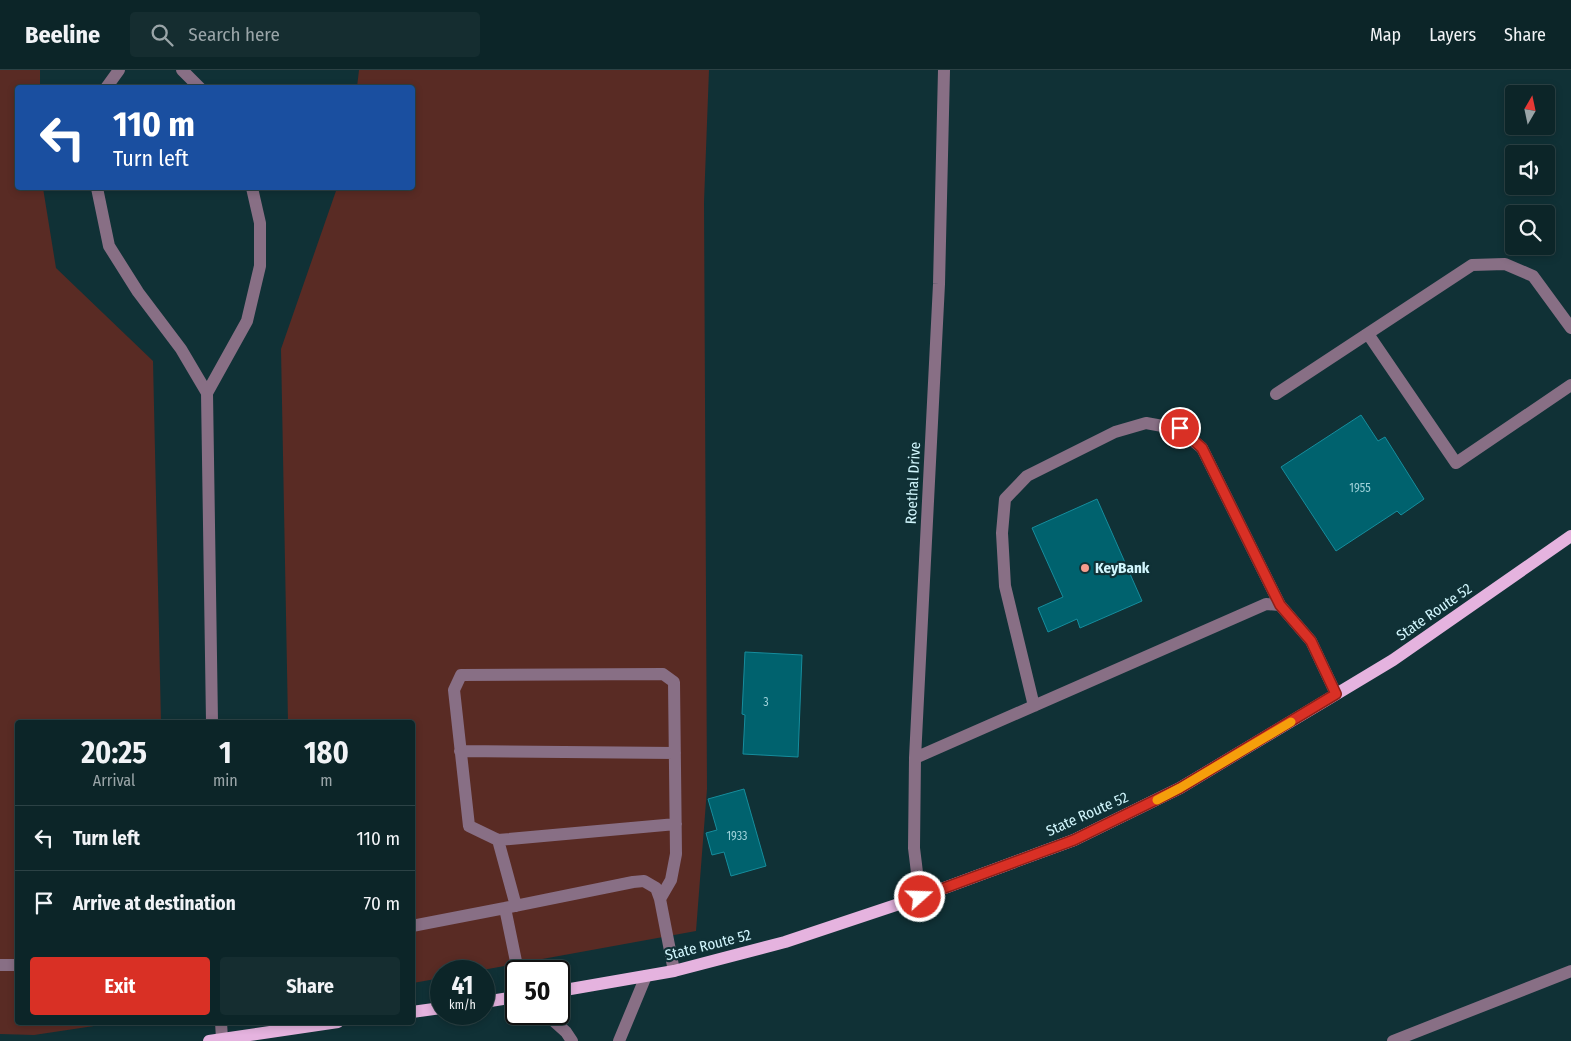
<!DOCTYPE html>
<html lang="en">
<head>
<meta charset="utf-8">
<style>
  :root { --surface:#0c2528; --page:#152d30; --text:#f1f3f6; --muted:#9aa5a8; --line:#2c4245; --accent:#d93025 }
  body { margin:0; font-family:"Fira Sans Condensed",sans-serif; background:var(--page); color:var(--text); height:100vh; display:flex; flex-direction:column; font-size:19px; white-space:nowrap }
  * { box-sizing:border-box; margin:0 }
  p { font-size:16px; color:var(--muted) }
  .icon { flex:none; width:28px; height:28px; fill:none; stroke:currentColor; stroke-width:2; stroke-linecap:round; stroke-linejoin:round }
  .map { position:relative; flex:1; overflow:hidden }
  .panel { position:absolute; left:15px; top:650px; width:400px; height:305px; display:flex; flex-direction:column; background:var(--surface); border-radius:5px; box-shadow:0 2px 8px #0003,0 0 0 1px var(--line) }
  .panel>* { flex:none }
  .guide { position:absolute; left:15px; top:15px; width:400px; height:105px; border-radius:5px; box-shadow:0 2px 8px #0003,0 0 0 1px var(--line); background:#1a4fa0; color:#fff; overflow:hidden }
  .needle { width:32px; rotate:9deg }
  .fabs { position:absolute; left:1505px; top:15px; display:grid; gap:10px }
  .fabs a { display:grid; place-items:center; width:50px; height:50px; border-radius:5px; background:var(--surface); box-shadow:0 2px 8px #0003,0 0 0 1px var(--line); font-size:25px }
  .speed { position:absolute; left:430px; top:890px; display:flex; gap:10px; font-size:25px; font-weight:700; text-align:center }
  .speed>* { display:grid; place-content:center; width:65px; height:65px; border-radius:50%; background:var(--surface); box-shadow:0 2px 8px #0003,0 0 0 1px var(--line); line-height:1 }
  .speed small { font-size:12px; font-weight:400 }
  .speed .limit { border:2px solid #111; border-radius:8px; background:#fff; color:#111 }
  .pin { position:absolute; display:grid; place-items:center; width:42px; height:42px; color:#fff; margin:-21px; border:2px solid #fff; border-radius:50%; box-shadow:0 1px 5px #0007 }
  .me { position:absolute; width:55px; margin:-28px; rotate:70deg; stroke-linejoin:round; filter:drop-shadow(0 0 4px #0008) }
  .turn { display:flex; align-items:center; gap:18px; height:105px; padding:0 15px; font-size:22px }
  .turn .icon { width:65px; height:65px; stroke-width:2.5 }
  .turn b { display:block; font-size:35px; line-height:42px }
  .eta { display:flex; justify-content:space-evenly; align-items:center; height:85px; text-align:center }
  .eta b { font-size:30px; font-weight:700; line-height:35px }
  .action { display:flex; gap:10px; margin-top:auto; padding:10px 15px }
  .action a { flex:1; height:58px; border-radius:5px; background:var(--accent); color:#fff; font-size:20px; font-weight:700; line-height:58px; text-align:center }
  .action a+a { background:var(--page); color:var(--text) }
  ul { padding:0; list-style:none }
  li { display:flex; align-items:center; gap:15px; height:65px; padding:0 15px; border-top:1px solid var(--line) }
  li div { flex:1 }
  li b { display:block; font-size:19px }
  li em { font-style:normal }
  header { display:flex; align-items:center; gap:30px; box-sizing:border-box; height:70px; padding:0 25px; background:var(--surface); border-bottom:1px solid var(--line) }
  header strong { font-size:24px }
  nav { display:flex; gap:28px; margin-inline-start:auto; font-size:18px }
  .search { width:350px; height:45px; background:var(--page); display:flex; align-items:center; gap:12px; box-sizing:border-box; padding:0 18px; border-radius:5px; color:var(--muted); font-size:19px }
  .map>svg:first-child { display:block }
</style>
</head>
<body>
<header>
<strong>Beeline</strong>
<div class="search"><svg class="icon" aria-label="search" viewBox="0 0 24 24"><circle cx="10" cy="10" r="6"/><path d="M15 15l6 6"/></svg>Search here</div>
<nav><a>Map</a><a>Layers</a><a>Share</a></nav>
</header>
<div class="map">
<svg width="1571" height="971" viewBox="0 0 1571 971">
  <rect width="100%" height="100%" fill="#103136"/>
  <path fill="#592b24" d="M0 0H40V17L18 18V118H43L56 198 153 291 161 652H18V952L114 953 34 965 0 964Z
    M359 0H709L704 132 707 719 696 861 477 901H441V908L413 913 412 652H288L281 279 337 118H412V18L357 17Z"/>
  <path fill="#00626e" stroke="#168d9d" d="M1361 345 1378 371 1385 367 1424 429 1401 445 1397 441 1336 481 1281 397Z
    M1097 429 1142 531 1080 558 1077 549 1048 562 1038 538 1063 527 1032 458Z
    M745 582 802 585 798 687 743 684 745 645 742 644Z
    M744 719 766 796 731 806 724 782 712 785 706 763 717 760 708 729Z"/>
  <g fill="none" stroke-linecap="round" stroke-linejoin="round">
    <path stroke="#886f85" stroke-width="12" d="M182 0 200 18
      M106 18 119 0
      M97 118 109 176 138 222 181 279 207 323 212 652
      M1368 264 1456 393 1571 315
      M207 323 247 251 260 196V153L252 118
      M1276 324 1472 195 1505 194 1533 206 1571 258
      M1034 636 1005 516 1002 463 1005 429 1027 406 1115 362 1146 353 1179 359 1202 378 1280 535
      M460 681 675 683
      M915 688 1266 534 1280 535 1311 571 1336 624
      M498 770 676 754
      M920 827 914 778 915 688 939 214 944 0
      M516 836 498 770 469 756 454 620 461 605 663 604 674 612 676 784 671 810 660 829
      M412 856 505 838
      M0 895H18
      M518 901 505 838 633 812 644 811 656 818 660 829 674 901
      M546 944 566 962 572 971
      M221 952 222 969
      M619 971 646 906
      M1393 971 1571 901"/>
    <path stroke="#e5b3df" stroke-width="12" d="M559 921 674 901 785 872 920 827 1074 770 1180 718 1393 590 1571 466
      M484 932 516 927
      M412 942 441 938
      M209 971 338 952"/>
  </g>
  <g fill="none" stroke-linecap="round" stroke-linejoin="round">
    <defs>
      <path id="route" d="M920 827 1074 770 1180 718 1336 624 1311 571 1280 535 1202 378 1180 358"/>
    </defs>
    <use href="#route" stroke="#8d1f18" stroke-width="12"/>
    <use href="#route" stroke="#d93025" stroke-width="9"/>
    <path stroke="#f59e0b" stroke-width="9" d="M1157 730 1180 718 1291 652"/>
  </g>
  <circle fill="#f59d8e" stroke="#103136" stroke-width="2" cx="1085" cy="498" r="5"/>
  <g text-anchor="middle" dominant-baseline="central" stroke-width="4.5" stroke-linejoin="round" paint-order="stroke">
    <g font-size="12" fill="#9dd1d9">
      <text x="1360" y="418">1955</text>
      <text x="766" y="632">3</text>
      <text x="737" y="766">1933</text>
    </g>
    <g font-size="15" fill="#d1f6fd" stroke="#103136">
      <text transform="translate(913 413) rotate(-87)">Roethal Drive</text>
      <text transform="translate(1434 542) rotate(-35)">State Route 52</text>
      <text transform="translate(1087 744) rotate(-24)">State Route 52</text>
      <text transform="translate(708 875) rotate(-14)">State Route 52</text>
    </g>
    <g font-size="15" font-weight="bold" fill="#d1f6fd" stroke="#103136" text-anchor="start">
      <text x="1095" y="498">KeyBank</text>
    </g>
  </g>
</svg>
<div class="fabs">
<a><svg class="needle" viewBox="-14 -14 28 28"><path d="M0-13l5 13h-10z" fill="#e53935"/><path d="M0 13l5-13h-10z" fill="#9aa5a8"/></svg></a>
<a><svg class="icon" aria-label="sound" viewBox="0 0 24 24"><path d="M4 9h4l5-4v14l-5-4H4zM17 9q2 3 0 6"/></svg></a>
<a><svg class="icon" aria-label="search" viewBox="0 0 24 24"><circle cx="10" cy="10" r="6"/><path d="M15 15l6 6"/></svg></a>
</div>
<div class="speed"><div>41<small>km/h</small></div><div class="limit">50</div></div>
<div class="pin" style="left:1180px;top:358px;background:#d93025"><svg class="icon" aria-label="arrive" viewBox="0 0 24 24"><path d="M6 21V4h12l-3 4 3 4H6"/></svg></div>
<svg class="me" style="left:920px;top:827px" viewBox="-20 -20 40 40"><circle r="17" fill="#d93025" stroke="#fff" stroke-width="3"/><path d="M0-11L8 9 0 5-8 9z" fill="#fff"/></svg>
<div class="guide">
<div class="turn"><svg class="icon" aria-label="left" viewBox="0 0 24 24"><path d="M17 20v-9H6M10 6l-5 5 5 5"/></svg><div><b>110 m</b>Turn left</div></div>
</div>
<section class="panel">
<div class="eta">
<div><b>20:25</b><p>Arrival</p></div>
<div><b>1</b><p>min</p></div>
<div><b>180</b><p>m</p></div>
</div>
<ul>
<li><svg class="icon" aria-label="left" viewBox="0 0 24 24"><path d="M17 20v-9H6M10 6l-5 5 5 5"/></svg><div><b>Turn left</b></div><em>110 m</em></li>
<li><svg class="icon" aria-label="arrive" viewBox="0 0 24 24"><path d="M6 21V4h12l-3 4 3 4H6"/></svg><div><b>Arrive at destination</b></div><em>70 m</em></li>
</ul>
<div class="action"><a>Exit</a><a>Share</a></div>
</section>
</div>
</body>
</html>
